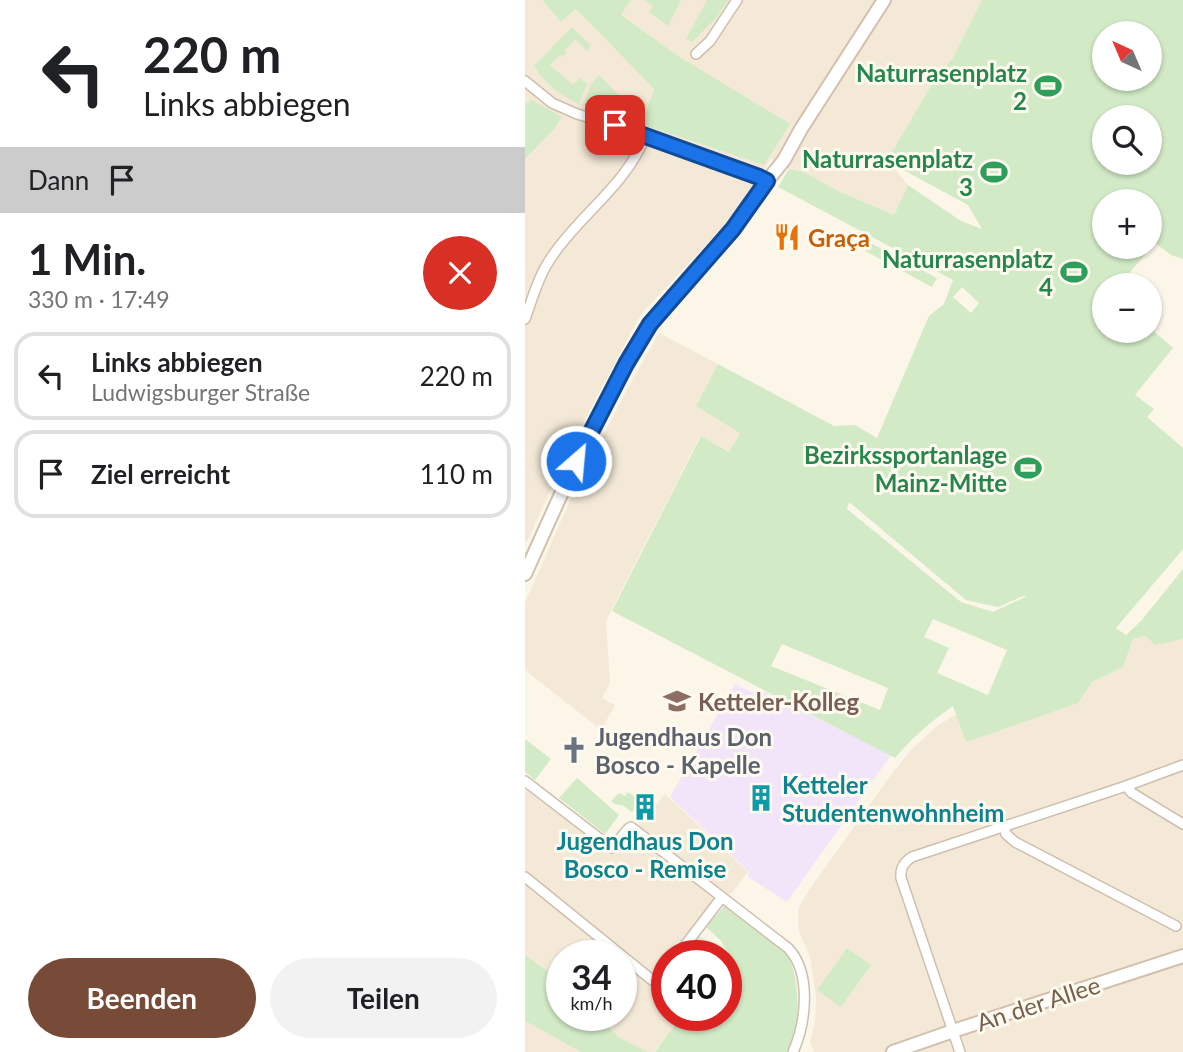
<!DOCTYPE html>
<html lang="de">
<head>
<meta charset="utf-8">
<style>
  :root { --surface:#fff; --page:#f2f2f2; --text:#202124; --muted:#757577; --line:#e0e0e0; --accent:#774b38 }
  body { margin:0; font-family:Lato,sans-serif; background:var(--page); color:var(--text); height:100vh; display:flex; flex-direction:column; font-size:26px; white-space:nowrap }
  * { box-sizing:border-box; margin:0 }
  p { font-size:23px; color:var(--muted) }
  .icon { flex:none; width:38px; height:38px; fill:none; stroke:currentColor; stroke-width:2; stroke-linecap:round; stroke-linejoin:round }
  .map { position:relative; flex:1; overflow:hidden }
  .sheet { display:flex; flex-direction:column; background:var(--surface); width:525px }
  .sheet>* { flex:none }
  .guide { background:#fff; color:var(--text); overflow:hidden }
  .needle { width:46px; rotate:316deg }
  .controls { position:absolute; left:567px; top:21px; display:grid; gap:14px }
  .controls a { display:grid; place-items:center; width:70px; height:70px; border-radius:50%; background:var(--surface); box-shadow:0 2px 5px #0004; font-size:35px }
  .speed { position:absolute; left:21px; top:940px; display:flex; gap:14px; font-size:35px; font-weight:700; text-align:center }
  .speed>* { display:grid; place-content:center; width:91px; height:91px; border-radius:50%; background:var(--surface); box-shadow:0 2px 5px #0004; line-height:1 }
  .speed small { font-size:18px; font-weight:400 }
  .speed .limit { border:10px solid #d22; background:#fff; color:#111 }
  .pin { position:absolute; display:grid; place-items:center; width:60px; height:60px; color:#fff; margin:-30px; border-radius:14px; box-shadow:0 4px 10px #0006 }
  .me { position:absolute; width:77px; margin:-38px; rotate:27deg; stroke-linejoin:round; filter:drop-shadow(0 0 5px #0008) }
  .turn { display:flex; align-items:center; gap:24px; height:147px; padding:0 28px; font-size:32px }
  .turn .icon { width:91px; height:91px; stroke-width:2.5 }
  .turn b { display:block; font-size:49px; line-height:60px }
  .then { display:flex; align-items:center; height:66px; padding:0 28px; background:#0003; gap:14px; font-size:26px }
  .round { display:grid; place-items:center; flex:none; width:74px; height:74px; border-radius:37px; background:var(--page) }
  .headline { display:flex; align-items:center; justify-content:space-between; height:119px; padding:0 28px }
  h1 { font-size:42px; font-weight:700; line-height:52px }
  .action { display:flex; gap:14px; margin-top:auto; padding:14px 28px }
  .action a { flex:1; height:80px; border-radius:42px; background:var(--accent); color:#fff; font-size:28px; font-weight:700; line-height:80px; text-align:center }
  .action a+a { background:var(--page); color:var(--text) }
  ul { padding:0; list-style:none }
  li { display:flex; align-items:center; gap:21px; height:88px; margin:0 14px 10px; padding:0 14px; border:4px solid var(--line); border-radius:21px }
  li div { flex:1 }
  li b { display:block; font-size:26px }
  li em { font-style:normal }
  main { display:flex; flex:1; min-height:0 }
  .map>svg:first-child { display:block }
</style>
</head>
<body>
<main>
<section class="sheet">
<div class="guide">
<div class="turn"><svg class="icon" aria-label="left" viewBox="0 0 24 24"><path d="M17 20v-9H6M10 6l-5 5 5 5"/></svg><div><b>220 m</b>Links abbiegen</div></div>
<div class="then">Dann<svg class="icon" aria-label="arrive" viewBox="0 0 24 24"><path d="M6 21V4h12l-3 4 3 4H6"/></svg></div>
</div>
<div class="headline"><div><h1>1 Min.</h1><p>330 m · 17:49</p></div><a class="round" style="background:#d93025;color:#fff"><svg class="icon" aria-label="close" viewBox="0 0 24 24"><path d="M6 6l12 12M18 6L6 18"/></svg></a></div>
<ul>
<li><svg class="icon" aria-label="left" viewBox="0 0 24 24"><path d="M17 20v-9H6M10 6l-5 5 5 5"/></svg><div><b>Links abbiegen</b><p>Ludwigsburger Straße</p></div><em>220 m</em></li>
<li><svg class="icon" aria-label="arrive" viewBox="0 0 24 24"><path d="M6 21V4h12l-3 4 3 4H6"/></svg><div><b>Ziel erreicht</b></div><em>110 m</em></li>
</ul>
<div class="action"><a>Beenden</a><a>Teilen</a></div>
</section>
<div class="map">
<svg width="658" height="1052" viewBox="0 0 658 1052">
  <rect width="100%" height="100%" fill="#fcf6e8"/>
  <path fill="#f4e9d7" d="M0 0H17L36 22 51 9 129 89 116 123 153 56 96 15 105 0H457L427 59 411 77 367 152 370 169 383 185 369 215 313 191 279 172 264 169 246 159 220 197 198 227 117 313 112 321 39 460 3 540 0 542Z
    M134 333 193 364 171 406 215 432 205 452 175 436 81 621 85 683 77 698 90 705 76 730 0 670V603L42 507 99 395Z
    M621 636 643 642 658 639V1052H289L285 1041 290 1022 291 996 285 957 274 932 273 910 280 896 365 776 386 750 411 727 431 714 441 742 598 667 608 639Z
    M0 787 90 855 140 794 223 872 206 894 192 898 167 930 189 947 193 955 142 956V1015H157L129 1052H123L95 1038 71 1015H96V956H37V981L0 955Z
    M0 1021 56 1052H0Z"/>
  <path fill="#f3e5f9" d="M210 684 235 696 239 691 366 755 262 902 223 877 224 872 145 797Z"/>
  <path fill="#d2eac6" fill-rule="evenodd" d="M17 0H109L105 1 96 15 153 56 265 124 239 165 116 124 129 89 51 9 36 22Z
    M119 0H156L143 26 124 12 128 6Z
    M182 0H203L192 17 167 42 161 39Z
    M457 0H658V259L646 255 630 243 594 285H579V331H625V328L648 348 610 395 629 409 622 417 658 448V549L591 628 601 635 616 621 658 569V639L630 645 621 636 608 639 598 667 567 682 553 703 441 742 428 706C406 721 387 738 370 758L87 611 176 436 204 452 215 433 171 406 193 364 309 426 330 425 352 438 404 316 419 304 428 280 253 187 264 169 279 172 313 191 369 215 383 185 436 221 457 229 443 205 373 167 378 158 367 152 411 77 427 59ZM625 33V79H579V33ZM579 117H625V163H579ZM625 201V247H579V201ZM437 287 454 303 446 313 428 297ZM324 502 441 600 473 607 498 596H502L468 612 436 602 322 509ZM408 619 482 650 463 695 412 673 424 648 399 637ZM257 644 363 688 355 710 246 666Z
    M47 27 66 46 62 51 50 39 40 50 42 52 37 57 35 55 25 65 48 85 55 78 62 84 54 104C35 95 20 84 9 66Z
    M74 75 98 99 89 116 58 105 66 84Z
    M7 100 37 117 29 129 0 159V104Z
    M344 242 412 278 407 287 340 251Z
    M0 739 26 759 10 780 0 772Z
    M52 778 94 815 80 834 34 798Z
    M103 792 116 802 107 812 99 806 90 804 86 801 94 793 100 796Z
    M199 906C218 919 244 936 260 953 272 966 274 1003 272 1021 271 1032 267 1042 262 1052H130L157 1015H201V957L204 953 195 940 181 927Z
    M322 948 346 965 316 1007 292 990Z
    M0 955 37 981V1015H71L95 1038 123 1052H56L0 1021Z"/>
  <g fill="none" stroke-linecap="round" stroke-linejoin="round">
    <defs>
      <path id="street" d="M171 54 185 41 212 0
        M0 81 27 103 52 114 102 129 234 177 242 181
        M0 319C8 297 14 274 28 255 56 214 103 183 120 136
        M0 781 87 848 104 828 106 827 263 948C287 973 281 1023 268 1052
        M601 786 607 793 658 824
        M479 827 481 834 490 842 651 926
        M0 877 127 980H133L142 969
        M152 956 197 897
        M435 1052 376 878C375 868 379 862 387 857L601 786 658 765"/>
      <path id="secondary" d="M0 574 51 461 113 343 141 304 208 229 242 181 259 160 276 129 359 0
        M368 1052 428 1031 658 956"/>
    </defs>
    <use href="#street" stroke="#cebfae" stroke-width="12"/>
    <use href="#secondary" stroke="#d1c0ac" stroke-width="16"/>
    <use href="#street" stroke="#fff" stroke-width="9"/>
    <use href="#secondary" stroke="#fff" stroke-width="12"/>
  </g>
  <g fill="none" stroke-linecap="round" stroke-linejoin="round">
    <defs>
      <path id="route" d="M51 461 101 364 125 324 208 229 242 181 234 177 90 125"/>
    </defs>
    <use href="#route" stroke="#114b97" stroke-width="18"/>
    <use href="#route" stroke="#1a73e8" stroke-width="12"/>
  </g>
  <defs>
    <symbol id="stadium-bare" viewBox="-9 -9 18 18"><path d="M0-5a6.5 5 0 1 0 0 10a6.5 5 0 1 0 0-10ZM-3.5-1.8h7v3.6h-7Z" fill="#2e9e5b" stroke="#fffaef" stroke-width="2.5" paint-order="stroke"/></symbol>
    <symbol id="restaurant-bare" viewBox="-9 -9 18 18"><path d="M-5-6h1v4h1v-4h1v4h1v-4h1v5L-1.5 .5V6h-2V.5L-5-1ZM5-6V6H3V1.5H1.5Q1.5-4 5-6Z" fill="#e8710a" stroke="#fffaef" stroke-width="2.5" paint-order="stroke"/></symbol>
    <symbol id="university-bare" viewBox="-9 -9 18 18"><path d="M0-5L7-2L0 1L-7-2ZM-4 1L0 2.5L4 1V4Q0 6-4 4Z" fill="#8d6e63" stroke="#fffaef" stroke-width="2.5" paint-order="stroke"/></symbol>
    <symbol id="church-bare" viewBox="-9 -9 18 18"><path d="M-1.2-6h2.4v3.5h3.3v2.4h-3.3V6h-2.4V-.1h-3.3v-2.4h3.3Z" fill="#6b7280" stroke="#fffaef" stroke-width="2.5" paint-order="stroke"/></symbol>
    <symbol id="building-bare" viewBox="-9 -9 18 18"><path d="M-4-6H4V6H1V3H-1V6H-4ZM-2.5-4.3h1.7v1.8h-1.7ZM.8-4.3h1.7v1.8H.8ZM-2.5-1h1.7V.8h-1.7ZM.8-1h1.7V.8H.8Z" fill="#0f9aa8" stroke="#fffaef" stroke-width="2.5" paint-order="stroke"/></symbol>
  </defs>
  <g fill-rule="evenodd">
    <use href="#stadium-bare" x="504" y="67" width="38" height="38"/>
    <use href="#stadium-bare" x="450" y="153" width="38" height="38"/>
    <use href="#restaurant-bare" x="243" y="218" width="38" height="38"/>
    <use href="#stadium-bare" x="530" y="253" width="38" height="38"/>
    <use href="#stadium-bare" x="484" y="449" width="38" height="38"/>
    <use href="#university-bare" x="133" y="682" width="38" height="38"/>
    <use href="#church-bare" x="30" y="731" width="38" height="38"/>
    <use href="#building-bare" x="217" y="779" width="38" height="38"/>
    <use href="#building-bare" x="101" y="788" width="38" height="38"/>
  </g>
  <g text-anchor="middle" dominant-baseline="central" stroke-width="6" stroke-linejoin="round" paint-order="stroke">
    <g font-size="24" font-weight="bold" fill="#27864d" stroke="#fffaef" text-anchor="end">
      <text x="502" y="72">Naturrasenplatz<tspan x="502" dy="28">2</tspan></text>
      <text x="448" y="158">Naturrasenplatz<tspan x="448" dy="28">3</tspan></text>
      <text x="528" y="258">Naturrasenplatz<tspan x="528" dy="28">4</tspan></text>
      <text x="482" y="454">Bezirkssportanlage<tspan x="482" dy="28">Mainz-Mitte</tspan></text>
    </g>
    <g font-size="24" font-weight="bold" fill="#c56008" stroke="#fffaef" text-anchor="start">
      <text x="283" y="237">Graça</text>
    </g>
    <g font-size="24" font-weight="bold" fill="#785e54" stroke="#fffaef" text-anchor="start">
      <text x="173" y="701">Ketteler-Kolleg</text>
    </g>
    <g font-size="24" font-weight="bold" fill="#5b616d" stroke="#fffaef" text-anchor="start">
      <text x="70" y="736">Jugendhaus Don<tspan x="70" dy="28">Bosco - Kapelle</tspan></text>
    </g>
    <g font-size="24" font-weight="bold" fill="#0d838f" stroke="#fffaef" text-anchor="start">
      <text x="257" y="784">Ketteler<tspan x="257" dy="28">Studentenwohnheim</tspan></text>
      <text x="120" y="840" text-anchor="middle">Jugendhaus Don<tspan x="120" dy="28">Bosco - Remise</tspan></text>
    </g>
    <g font-size="24" fill="#765f4c" stroke="#fffaef">
      <text transform="translate(513 1003) rotate(-18)">An der Allee</text>
    </g>
  </g>
</svg>
<div class="controls">
<a><svg class="needle" viewBox="-14 -14 28 28"><path d="M0-13l5 13h-10z" fill="#e53935"/><path d="M0 13l5-13h-10z" fill="#757577"/></svg></a>
<a><svg class="icon" aria-label="search" viewBox="0 0 24 24"><circle cx="10" cy="10" r="6"/><path d="M15 15l6 6"/></svg></a>
<a>+</a>
<a>−</a>
</div>
<div class="speed"><div>34<small>km/h</small></div><div class="limit">40</div></div>
<div class="pin" style="left:90px;top:125px;background:#d93025"><svg class="icon" aria-label="arrive" viewBox="0 0 24 24"><path d="M6 21V4h12l-3 4 3 4H6"/></svg></div>
<svg class="me" style="left:51px;top:461px" viewBox="-20 -20 40 40"><circle r="17" fill="#1a73e8" stroke="#fff" stroke-width="3"/><path d="M0-11L8 9 0 5-8 9z" fill="#fff"/></svg>
</div>
</main>
</body>
</html>
